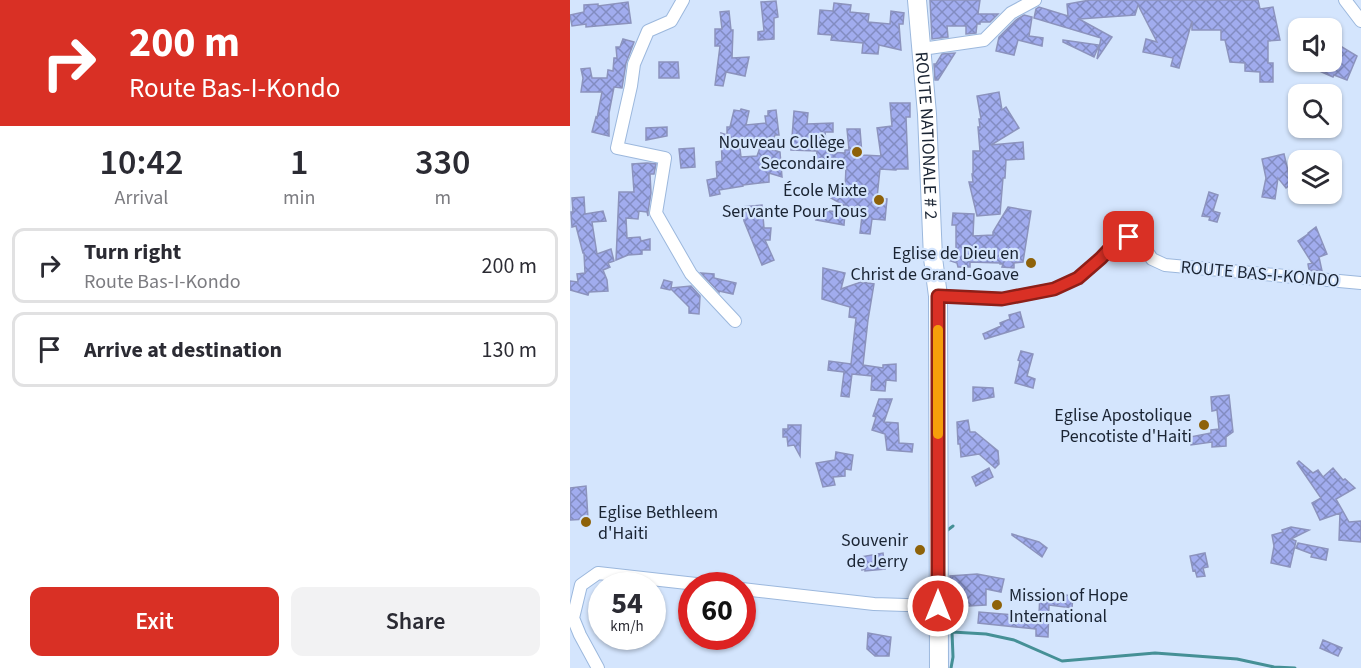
<!DOCTYPE html>
<html lang="en">
<head>
<meta charset="utf-8">
<style>
  :root { --surface:#fff; --page:#f2f2f3; --text:#2b2b33; --muted:#7c7c81; --line:#e1e1e2; --accent:#d93025 }
  body { margin:0; font-family:"Source Sans 3",sans-serif; background:var(--page); color:var(--text); height:100vh; display:flex; flex-direction:column; font-size:22px; white-space:nowrap }
  * { box-sizing:border-box; margin:0 }
  p { font-size:20px; color:var(--muted) }
  .icon { flex:none; width:33px; height:33px; fill:none; stroke:currentColor; stroke-width:2; stroke-linecap:round; stroke-linejoin:round }
  .map { position:relative; flex:1; overflow:hidden }
  .drawer { display:flex; flex-direction:column; background:var(--surface); width:570px }
  .drawer>* { flex:none }
  .guide { background:#d93025; color:#fff; overflow:hidden }
  .controls { position:absolute; left:718px; top:18px; display:grid; gap:12px }
  .controls a { display:grid; place-items:center; width:54px; height:54px; border-radius:12px; background:var(--surface); box-shadow:0 2px 4px #0004; font-size:30px }
  .speed { position:absolute; left:18px; top:572px; display:flex; gap:12px; font-size:30px; font-weight:700; text-align:center }
  .speed>* { display:grid; place-content:center; width:78px; height:78px; border-radius:50%; background:var(--surface); box-shadow:0 2px 4px #0004; line-height:1 }
  .speed small { font-size:15px; font-weight:400 }
  .speed .limit { border:9px solid #d22; background:#fff; color:#111 }
  .pin { position:absolute; display:grid; place-items:center; width:51px; height:51px; color:#fff; margin:-26px; border-radius:12px; box-shadow:0 3px 9px #0006 }
  .me { position:absolute; width:66px; margin:-33px; rotate:0deg; stroke-linejoin:round; filter:drop-shadow(0 0 4px #0008) }
  .turn { display:flex; align-items:center; gap:21px; height:126px; padding:0 30px; font-size:27px }
  .turn .icon { width:78px; height:78px; stroke-width:2.5 }
  .turn b { display:block; font-size:42px; line-height:51px }
  .eta { display:flex; justify-content:space-evenly; align-items:center; height:102px; text-align:center }
  .eta b { font-size:36px; font-weight:600; line-height:42px }
  .action { display:flex; gap:12px; margin-top:auto; padding:12px 30px }
  .action a { flex:1; height:69px; border-radius:12px; background:var(--accent); color:#fff; font-size:24px; font-weight:600; line-height:69px; text-align:center }
  .action a+a { background:var(--page); color:var(--text) }
  ul { padding:0; list-style:none }
  li { display:flex; align-items:center; gap:18px; height:75px; margin:0 12px 9px; padding:0 18px; border:3px solid var(--line); border-radius:12px }
  li div { flex:1 }
  li b { display:block; font-size:22px }
  li em { font-style:normal }
  main { display:flex; flex:1; min-height:0 }
  .map>svg:first-child { display:block }
</style>
</head>
<body>
<main>
<section class="drawer">
<div class="guide">
<div class="turn"><svg class="icon" aria-label="right" viewBox="0 0 24 24"><path d="M7 20v-9h11M14 6l5 5-5 5"/></svg><div><b>200 m</b>Route Bas-I-Kondo</div></div>
</div>
<div class="eta">
<div><b>10:42</b><p>Arrival</p></div>
<div><b>1</b><p>min</p></div>
<div><b>330</b><p>m</p></div>
</div>
<ul>
<li><svg class="icon" aria-label="right" viewBox="0 0 24 24"><path d="M7 20v-9h11M14 6l5 5-5 5"/></svg><div><b>Turn right</b><p>Route Bas-I-Kondo</p></div><em>200 m</em></li>
<li><svg class="icon" aria-label="arrive" viewBox="0 0 24 24"><path d="M6 21V4h12l-3 4 3 4H6"/></svg><div><b>Arrive at destination</b></div><em>130 m</em></li>
</ul>
<div class="action"><a>Exit</a><a>Share</a></div>
</section>
<div class="map">
<svg width="791" height="668" viewBox="0 0 791 668">
  <defs>
    <pattern id="building-cross-hatch" width="8" height="8" patternUnits="userSpaceOnUse" patternTransform="scale(1.5)"><rect width="8" height="8" fill="#a1acee"/><path d="M0 0l8 8M0 8l8-8" fill="none" stroke="#828cc1"/></pattern>
  </defs>
  <rect width="100%" height="100%" fill="#d4e5fd"/>
  <g fill="none" stroke-linecap="round" stroke-linejoin="round">
    <path stroke="#459096" stroke-width="3" d="M375 532 383 526
      M381 668 383 657 382 632 416 634 444 640 492 661 585 653 667 659 704 667 725 668"/>
  </g>
  <path fill="url(#building-cross-hatch)" stroke="#8c93bd" stroke-width="1.5" fill-rule="evenodd" d="M360 0H410L408 14H428L420 22H410V24H407L406 33 396 34V26H377L378 37 362 39Z
    M520 0H688L690 9 703 7 710 40 698 41V63H703V82H690V72L675 71V63L660 62 655 40H651V30H622V21L609 68 601 66 603 58 573 52 576 39 587 42 568 5 565 15 509 19 542 37 527 59 531 38 464 18 466 9 469 7 498 16 497 4Z
    M206 1 208 17 204 18V39L188 40V32L194 31 191 2Z
    M58 2 61 23 16 27V24L2 26 0 15 14 12V5L28 4V6Z
    M264 3 281 5 280 12 299 14 298 22 320 24 321 11 334 13 333 24H329L331 50 309 45 308 54 292 53 293 43 261 40 262 35 248 34 250 10 263 11Z
    M159 11 161 30H163L162 58 179 57 175 76 156 72 153 86 145 85 150 46H145V29H152L150 12Z
    M454 15 462 17 459 36 473 38 472 46 448 40 444 55 426 51 429 37 446 20Z
    M53 39 64 42 56 63 52 88 44 87 39 113V136L22 132 26 117 27 118 32 92H11L13 78 11 69 20 68 22 78H37L38 70 43 71 44 58H47L46 47H50Z
    M493 40 529 45 524 57 493 42Z
    M767 44 787 56 777 80 764 75 763 77 729 62H762V53Z
    M385 53 368 80H365L364 64H366L372 54Z
    M89 62H108L109 78H89Z
    M429 92 432 110 436 107 449 128 421 145 453 142 454 159 436 160 435 178H433L430 214 407 216 399 182H403L402 174H403V151H410L408 127H410L409 119H411L407 96Z
    M320 103H340V117H336L338 169H327L326 170 310 169 307 198 317 199 315 220 302 219 300 234 290 233 292 216H294L292 215V212H286L259 197 265 185 275 190 276 167 246 165 247 151 221 150 224 111 238 113 237 124 263 123V132H255L257 152 275 153V150H279L277 129H290L292 155 311 156 307 128 322 126Z
    M171 109 179 111 176 125 196 123 195 116H198V111L206 110 209 135H205L200 149 210 152 212 177 199 173V182L173 185V186L149 190 150 194 140 196 137 180 147 178 146 162 152 161 151 133 157 135V127H160L164 110 170 111ZM191 139 190 142H192L187 156 171 157 169 140Z
    M97 127V136L76 140V128Z
    M124 148 125 167 111 168 109 149Z
    M714 154 721 184 716 188 708 178 705 199 692 197 696 178 692 159Z
    M77 163 86 164 84 174H80L81 193 78 212V216L77 212 69 211 68 219 56 218 57 238 70 237 71 241 80 239V250H72V254L58 255 46 260 49 192H64L62 164Z
    M639 192 648 195 643 211 650 213 647 222 639 220 640 217 632 216Z
    M14 197 15 214 33 211 36 221 22 222 27 254 41 249 44 261 38 263 40 267 33 270 37 280 38 291 19 292 18 295 0 290V281L8 282 7 274 15 273 14 253H13L6 226 2 227 1 212H3L2 198Z
    M192 205 194 228H201L200 240H195L204 260 192 265 174 221 172 207Z
    M438 207 461 211 453 262 444 263V268L432 267 433 264H430V263L400 262V267H388L387 263 375 259V250L386 253V225H382L383 213 404 214 403 236 423 235V232Z
    M252 210 275 213 274 225 246 220Z
    M746 227 757 254 749 257 752 271 739 270 738 264 742 263 728 241 738 234V233Z
    M253 268 275 273 271 289 291 282 304 284 298 320 293 365 313 368V365L326 364V381L316 380 315 391 301 390 302 376 282 374 279 397 271 396 274 372 258 370 259 361 281 364 286 318 279 317 280 307 252 299Z
    M131 273 144 274V278L166 283 163 294 149 291V292Z
    M94 280 102 282 101 288 121 286 130 296 129 314 119 313V307L101 289 100 290 91 288Z
    M450 312 454 327 415 339 413 334 431 326 430 323 440 319 439 315Z
    M451 351 463 354 457 376 465 379 463 388 445 383 450 361 448 360Z
    M403 387 423 388 424 397 403 401Z
    M659 395 663 432 656 437V446L642 447V442L621 445 620 437 641 433V430L649 429 647 410 642 411 641 397Z
    M309 399H322L314 422 328 423 329 443 343 444 342 452 317 450 315 434 302 430 306 417 303 416Z
    M398 420 400 432H405L428 451 429 464 425 468 409 454 391 457 390 444H388L387 422Z
    M218 425H231L230 456 224 445 218 446 217 437H213V429H218Z
    M266 452 283 455 281 470 275 469V476L263 477 265 485 253 487 246 463 265 460Z
    M729 461 743 473 748 470 753 477 763 468 773 480 775 479 785 488 766 499 779 522 791 521V542L769 540 770 513 750 520 742 503 751 498 727 463Z
    M419 468 423 477 406 486 402 477Z
    M16 486 18 519 0 520V488Z
    M721 527 739 530 721 539 726 541 720 567 701 563 704 546 702 535 713 532 712 530Z
    M442 534 469 542 477 548 472 557 442 535Z
    M728 543 758 549 756 560 741 557 742 554 726 548Z
    M313 553 315 569 295 571V569L292 570 290 557Z
    M635 553 638 567 633 568 635 576 627 577 625 570 623 571 620 556Z
    M407 574 434 579 431 592 416 589V605L380 607V576Z
    M470 592 503 596 502 608 479 605 478 637 466 636V629L408 623 409 612 467 617V615H469Z
    M298 633 321 637 319 656H305L297 649Z
    M753 640 772 648 768 656 750 648Z"/>
  <g fill="none" stroke-linecap="round" stroke-linejoin="round">
    <defs>
      <path id="minor" d="M113 0 101 21 78 31 64 64 61 86 47 148 95 158 86 213 121 274 165 321
        M775 0 791 21
        M352 49 414 40 441 13 465 0
        M368 296 432 299 484 289 508 278 531 258 548 240 553 238H565L570 241 582 259 595 265 791 283
        M172 589 304 604 368 606
        M3 618 10 635 28 668
        M0 619 3 618 11 585 28 573 135 585"/>
      <g id="primary">
        <path id="s1" d="M347 0 357 114 363 258 368 296 369 668"/>
      </g>
    </defs>
    <use href="#minor" stroke="#9cb8dd" stroke-width="14"/>
    <use href="#primary" stroke="#9cb8dd" stroke-width="20"/>
    <use href="#minor" stroke="#fff" stroke-width="12"/>
    <use href="#primary" stroke="#fff" stroke-width="18"/>
  </g>
  <g fill="none" stroke-linecap="round" stroke-linejoin="round">
    <defs>
      <path id="route" d="M368 606V296L432 299 484 289 508 278 531 258 548 240 559 237"/>
    </defs>
    <use href="#route" stroke="#8d1f18" stroke-width="15"/>
    <use href="#route" stroke="#d93025" stroke-width="10"/>
    <path stroke="#f59e0b" stroke-width="10" d="M368 330V434"/>
  </g>
  <g fill="#8e6209" stroke="#d4e5fd" stroke-width="2">
    <circle cx="287" cy="152" r="6"/>
    <circle cx="309" cy="200" r="6"/>
    <circle cx="461" cy="263" r="6"/>
    <circle cx="634" cy="425" r="6"/>
    <circle cx="16" cy="522" r="6"/>
    <circle cx="350" cy="550" r="6"/>
    <circle cx="427" cy="605" r="6"/>
  </g>
  <g text-anchor="middle" dominant-baseline="central" stroke-width="4.5" stroke-linejoin="round" paint-order="stroke">
    <g font-size="18" fill="#1a2433" stroke="#d4e5fd">
      <text stroke="none"><textPath href="#s1" startOffset="136">ROUTE NATIONALE # 2</textPath></text>
      <text transform="translate(690 274) rotate(5)">ROUTE BAS-I-KONDO</text>
    </g>
    <g font-size="18" fill="#1a2433" stroke="#d4e5fd" text-anchor="end">
      <text x="275" y="142">Nouveau Collège<tspan x="275" dy="21">Secondaire</tspan></text>
      <text x="297" y="190">École Mixte<tspan x="297" dy="21">Servante Pour Tous</tspan></text>
      <text x="449" y="253">Eglise de Dieu en<tspan x="449" dy="21">Christ de Grand-Goave</tspan></text>
      <text x="622" y="415">Eglise Apostolique<tspan x="622" dy="21">Pencotiste d'Haiti</tspan></text>
      <text x="28" y="512" text-anchor="start">Eglise Bethleem<tspan x="28" dy="21">d'Haiti</tspan></text>
      <text x="338" y="540">Souvenir<tspan x="338" dy="21">de Jerry</tspan></text>
      <text x="439" y="595" text-anchor="start">Mission of Hope<tspan x="439" dy="21">International</tspan></text>
    </g>
  </g>
</svg>
<div class="controls">
<a><svg class="icon" aria-label="sound" viewBox="0 0 24 24"><path d="M4 9h4l5-4v14l-5-4H4zM17 9q2 3 0 6"/></svg></a>
<a><svg class="icon" aria-label="search" viewBox="0 0 24 24"><circle cx="10" cy="10" r="6"/><path d="M15 15l6 6"/></svg></a>
<a><svg class="icon" aria-label="layers" viewBox="0 0 24 24"><path d="M12 4l9 5-9 5-9-5zM3 14l9 5 9-5"/></svg></a>
</div>
<div class="speed"><div>54<small>km/h</small></div><div class="limit">60</div></div>
<div class="pin" style="left:559px;top:237px;background:#d93025"><svg class="icon" aria-label="arrive" viewBox="0 0 24 24"><path d="M6 21V4h12l-3 4 3 4H6"/></svg></div>
<svg class="me" style="left:368px;top:606px" viewBox="-20 -20 40 40"><circle r="17" fill="#d93025" stroke="#fff" stroke-width="3"/><path d="M0-11L8 9 0 5-8 9z" fill="#fff"/></svg>
</div>
</main>
</body>
</html>
